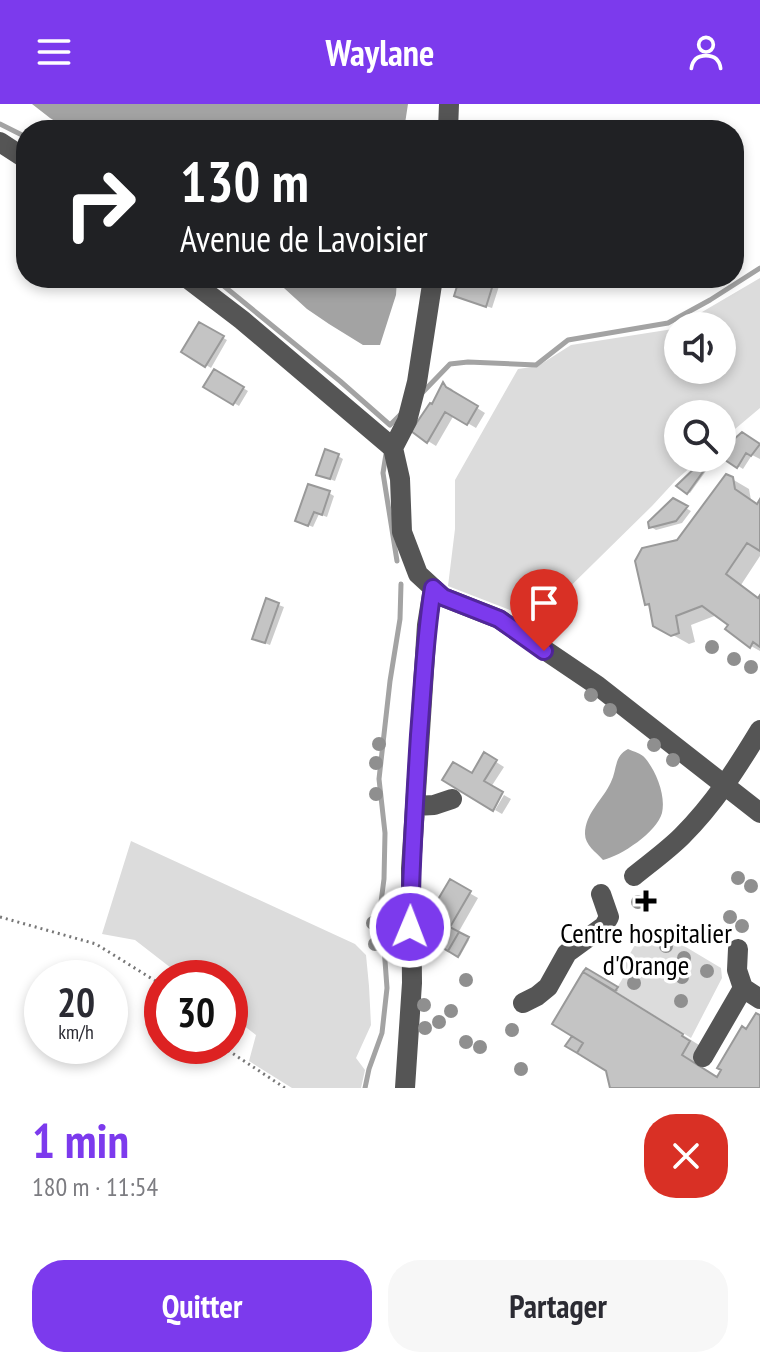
<!DOCTYPE html>
<html lang="fr">
<head>
<meta charset="utf-8">
<style>
  :root { --surface:#fff; --page:#f7f7f7; --text:#2b2b33; --muted:#7c7c81; --accent:#7c3aed }
  body { margin:0; font-family:"PT Sans Narrow",sans-serif; background:var(--page); color:var(--text); height:100vh; display:flex; flex-direction:column; font-size:30px; white-space:nowrap }
  * { box-sizing:border-box; margin:0 }
  p { font-size:26px; color:var(--muted) }
  .icon { flex:none; width:44px; height:44px; fill:none; stroke:currentColor; stroke-width:2; stroke-linecap:round; stroke-linejoin:round }
  .map { position:relative; height:984px; overflow:hidden }
  .panel { display:flex; flex-direction:column; background:var(--surface); flex:1 }
  .panel>* { flex:none }
  .guide { position:absolute; left:16px; top:16px; width:728px; height:168px; border-radius:32px; box-shadow:0 4px 12px #0003; background:#202124; color:#fff; overflow:hidden }
  .controls { position:absolute; left:664px; top:208px; display:grid; gap:16px }
  .controls a { display:grid; place-items:center; width:72px; height:72px; border-radius:50%; background:var(--surface); box-shadow:0 4px 12px #0003; font-size:40px }
  .speed { position:absolute; left:24px; top:856px; display:flex; gap:16px; font-size:40px; font-weight:700; text-align:center }
  .speed>* { display:grid; place-content:center; width:104px; height:104px; border-radius:50%; background:var(--surface); box-shadow:0 4px 12px #0003; line-height:1 }
  .speed small { font-size:20px; font-weight:400 }
  .speed .limit { border:12px solid #d22; background:#fff; color:#111 }
  .pin { position:absolute; display:grid; place-items:center; width:68px; height:68px; color:#fff; margin:-82px -34px; border-radius:50% 50% 50% 0; rotate:-45deg; box-shadow:0 0 8px #0007 }
  .pin .icon { rotate:45deg }
  .me { position:absolute; width:88px; margin:-44px; rotate:1deg; stroke-linejoin:round; filter:drop-shadow(0 0 6px #0008) }
  .turn { display:flex; align-items:center; gap:28px; height:168px; padding:0 32px; font-size:36px }
  .turn .icon { width:104px; height:104px; stroke-width:2.5 }
  .turn b { display:block; font-size:56px; line-height:68px }
  .round { display:grid; place-items:center; flex:none; width:84px; height:84px; border-radius:32px; background:var(--page) }
  .summary { display:flex; align-items:center; justify-content:space-between; height:136px; padding:0 32px }
  h1 { font-size:48px; font-weight:600; line-height:60px; color:var(--accent) }
  .action { display:flex; gap:16px; margin-top:auto; padding:16px 32px }
  .action a { flex:1; height:92px; border-radius:32px; background:var(--accent); color:#fff; font-size:32px; font-weight:600; line-height:92px; text-align:center }
  .action a+a { background:var(--page); color:var(--text) }
  header { display:flex; justify-content:space-between; align-items:center; height:104px; padding:0 32px; background:var(--accent); color:#fff; font-size:36px; font-weight:600 }
  .map>svg:first-child { display:block }
</style>
</head>
<body>
<header><svg class="icon" aria-label="menu" viewBox="0 0 24 24"><path d="M4 6h16M4 12h16M4 18h16"/></svg>Waylane<svg class="icon" aria-label="person" viewBox="0 0 24 24"><circle cx="12" cy="8" r="4"/><path d="M4 21q1-7 8-7t8 7"/></svg></header>
<div class="map">
<svg width="760" height="984" viewBox="0 0 760 984">
  <rect width="100%" height="100%" fill="#fff"/>
  <path fill="#dcdcdc" fill-rule="evenodd" d="M760 174V304L722 336V310H678V354H701L676 376 652 402 536 516 448 482 455 425V376L518 265 538 262 571 241 673 225ZM678 222H722V266H678Z
    M131 737 355 840 366 851 369 882 371 921 356 954 365 966 361 984H292L249 957 256 931 230 911V874H184L135 836 102 830Z
    M654 824 721 864 722 874 691 934 615 887 626 869 621 866 637 837Z"/>
  <path fill="#a3a3a3" d="M32 0H408L404 26H69L50 14Z
    M273 174H397L396 191 380 241H363L329 220 307 205Z
    M628 645C634 648 641 649 645 654 656 667 666 691 662 709 657 728 621 752 603 756 596 748 585 741 585 730 585 709 603 696 611 678 617 666 614 652 628 645Z"/>
  <path fill="#0003" d="M454 174H496L501 176 492 204 461 194 460 180Z
    M200 221 227 236 211 264 184 248Z
    M215 267 248 287 239 302 206 282Z
    M444 281 452 285 455 290 485 309 476 324 454 311 436 342 428 337 433 302Z
    M742 331 760 342V355L752 351 743 365 722 352V349Z
    M338 352 343 355 335 377 324 373Z
    M702 363 706 367 690 389 679 382Z
    M732 375 749 385 751 396 758 401 760 399V452L741 481 760 495V547L751 542 731 521 717 511 691 521 695 538 689 540 655 521 652 503 647 500 678 438Z
    M329 389 334 392 327 413 319 410 313 423 303 419Z
    M673 397 691 407 682 419 656 426 651 423Z
    M268 497 284 503 270 541 259 537Z
    M485 651 504 663 491 683 472 671Z
    M504 691 511 695 502 710 495 706Z
    M450 778 478 794 458 829 469 836 460 852 431 834 438 822 428 816Z
    M587 867 618 886 616 889 699 941 697 961 718 975 747 928 760 913V984H612L608 966 583 937 555 920Z"/>
  <g fill="none" stroke-linecap="round" stroke-linejoin="round">
    <path stroke="#a3a3a3" stroke-width="5" d="M0 20 26 33
      M214 174 340 277 390 321
      M422 289 450 260 468 258 536 261 568 236 668 219 710 196 760 164
      M390 321 401 310
      M386 350 383 369 397 457
      M365 984 369 965 382 929 387 884 384 843 378 821 384 775 385 729 379 675 390 577 400 515 401 480"/>
  </g>
  <path fill="#c4c4c4" stroke="#999" stroke-width="2" d="M452 174H495L486 203 454 192 458 179 451 177Z
    M199 218 224 232 205 263 181 248Z
    M214 265 244 283 233 301 203 283Z
    M443 278 446 283 478 302 467 321 445 308 427 339 411 327 430 299 432 300Z
    M742 328 760 340 751 352 746 349 737 364 722 354V346Z
    M325 345 339 350 330 375 316 371Z
    M700 359 705 365 687 390 676 382Z
    M726 370 733 373 735 385 757 400 760 395V447L747 439 726 470 758 494 760 491V543L753 538 750 544 725 525 728 521 702 502 676 512 679 529 671 532 653 522 649 500 645 501 635 457 642 444 677 436Z
    M308 380 330 387 322 411 314 408 308 422 295 417Z
    M673 394 688 402 676 417 649 424 648 418Z
    M266 494 279 499 265 539 252 535Z
    M484 648 497 656 484 677 503 688 493 707 442 676 453 658 472 669Z
    M450 775 471 787 450 823 459 828 448 847 428 835 439 815 430 809Z
    M459 828 469 833 458 853 448 847Z
    M586 864 618 883 615 887 583 868Z
    M583 868 683 930 682 932 690 937 682 951 717 973 721 966 717 964 742 922 746 925 756 909 760 911V984H610L606 967 577 949 583 939 552 920Z
    M572 932 583 939 577 949 565 942Z"/>
  <g fill="none" stroke-linecap="round" stroke-linejoin="round">
    <path stroke="#777" stroke-width="3" stroke-dasharray="2 4" stroke-linecap="butt" d="M0 813 96 840 162 881
      M224 942 229 947 285 984"/>
    <path stroke="#555" stroke-width="20" d="M448 26 449 0
      M0 38 26 55
      M187 174 242 216 393 344
      M393 344 400 375 402 428 418 470 443 493 499 515 598 582 760 709
      M393 344 407 317 417 278 433 174
      M415 702 434 701 452 695
      M634 772C650 759 668 746 682 732 714 700 737 664 760 626
      M743 884 760 895
      M523 899 537 892 548 883 567 849 604 822 609 813 601 790
      M703 953 743 884 737 866 738 845
      M405 984 412 879 411 765 427 521 433 484"/>
  </g>
  <g fill="#8f8f8f">
    <circle cx="712" cy="543" r="7"/>
    <circle cx="734" cy="555" r="7"/>
    <circle cx="751" cy="563" r="7"/>
    <circle cx="591" cy="591" r="7"/>
    <circle cx="610" cy="606" r="7"/>
    <circle cx="379" cy="640" r="7"/>
    <circle cx="654" cy="641" r="7"/>
    <circle cx="673" cy="656" r="7"/>
    <circle cx="376" cy="659" r="7"/>
    <circle cx="376" cy="690" r="7"/>
    <circle cx="738" cy="774" r="7"/>
    <circle cx="751" cy="782" r="7"/>
    <circle cx="638" cy="798" r="7"/>
    <circle cx="730" cy="813" r="7"/>
    <circle cx="373" cy="819" r="7"/>
    <circle cx="742" cy="822" r="7"/>
    <circle cx="375" cy="840" r="7"/>
    <circle cx="666" cy="842" r="7"/>
    <circle cx="684" cy="854" r="7"/>
    <circle cx="707" cy="867" r="7"/>
    <circle cx="682" cy="873" r="7"/>
    <circle cx="466" cy="876" r="7"/>
    <circle cx="634" cy="879" r="7"/>
    <circle cx="681" cy="897" r="7"/>
    <circle cx="424" cy="901" r="7"/>
    <circle cx="451" cy="907" r="7"/>
    <circle cx="439" cy="918" r="7"/>
    <circle cx="425" cy="924" r="7"/>
    <circle cx="512" cy="926" r="7"/>
    <circle cx="466" cy="938" r="7"/>
    <circle cx="480" cy="943" r="7"/>
    <circle cx="521" cy="965" r="7"/>
  </g>
  <g fill="none" stroke-linecap="round" stroke-linejoin="round">
    <defs>
      <path id="route" d="M410 823C411 759 415 695 419 631 423 582 425 533 433 484L443 493 499 515 544 547"/>
    </defs>
    <use href="#route" stroke="#51269a" stroke-width="20"/>
    <use href="#route" stroke="#7c3aed" stroke-width="14"/>
  </g>
  <path fill="#000" stroke="#fff" stroke-width="3" d="M642 785h8v8h8v8h-8v8h-8v-8h-8v-8h8z"/>
  <g text-anchor="middle" dominant-baseline="central" stroke-width="7" stroke-linejoin="round" paint-order="stroke">
    <g font-size="28" fill="#000" stroke="#fff">
      <text x="646" y="828">Centre hospitalier<tspan x="646" dy="32">d'Orange</tspan></text>
    </g>
  </g>
</svg>
<div class="controls">
<a><svg class="icon" aria-label="sound" viewBox="0 0 24 24"><path d="M4 9h4l5-4v14l-5-4H4zM17 9q2 3 0 6"/></svg></a>
<a><svg class="icon" aria-label="search" viewBox="0 0 24 24"><circle cx="10" cy="10" r="6"/><path d="M15 15l6 6"/></svg></a>
</div>
<div class="speed"><div>20<small>km/h</small></div><div class="limit">30</div></div>
<div class="pin" style="left:544px;top:547px;background:#d93025"><svg class="icon" aria-label="arrive" viewBox="0 0 24 24"><path d="M6 21V4h12l-3 4 3 4H6"/></svg></div>
<svg class="me" style="left:410px;top:823px" viewBox="-20 -20 40 40"><circle r="17" fill="#7c3aed" stroke="#fff" stroke-width="3"/><path d="M0-11L8 9 0 5-8 9z" fill="#fff"/></svg>
<div class="guide">
<div class="turn"><svg class="icon" aria-label="right" viewBox="0 0 24 24"><path d="M7 20v-9h11M14 6l5 5-5 5"/></svg><div><b>130 m</b>Avenue de Lavoisier</div></div>
</div>
</div>
<section class="panel">
<div class="summary"><div><h1>1 min</h1><p>180 m · 11:54</p></div><a class="round" style="background:#d93025;color:#fff"><svg class="icon" aria-label="close" viewBox="0 0 24 24"><path d="M6 6l12 12M18 6L6 18"/></svg></a></div>
<div class="action"><a>Quitter</a><a>Partager</a></div>
</section>
</body>
</html>
